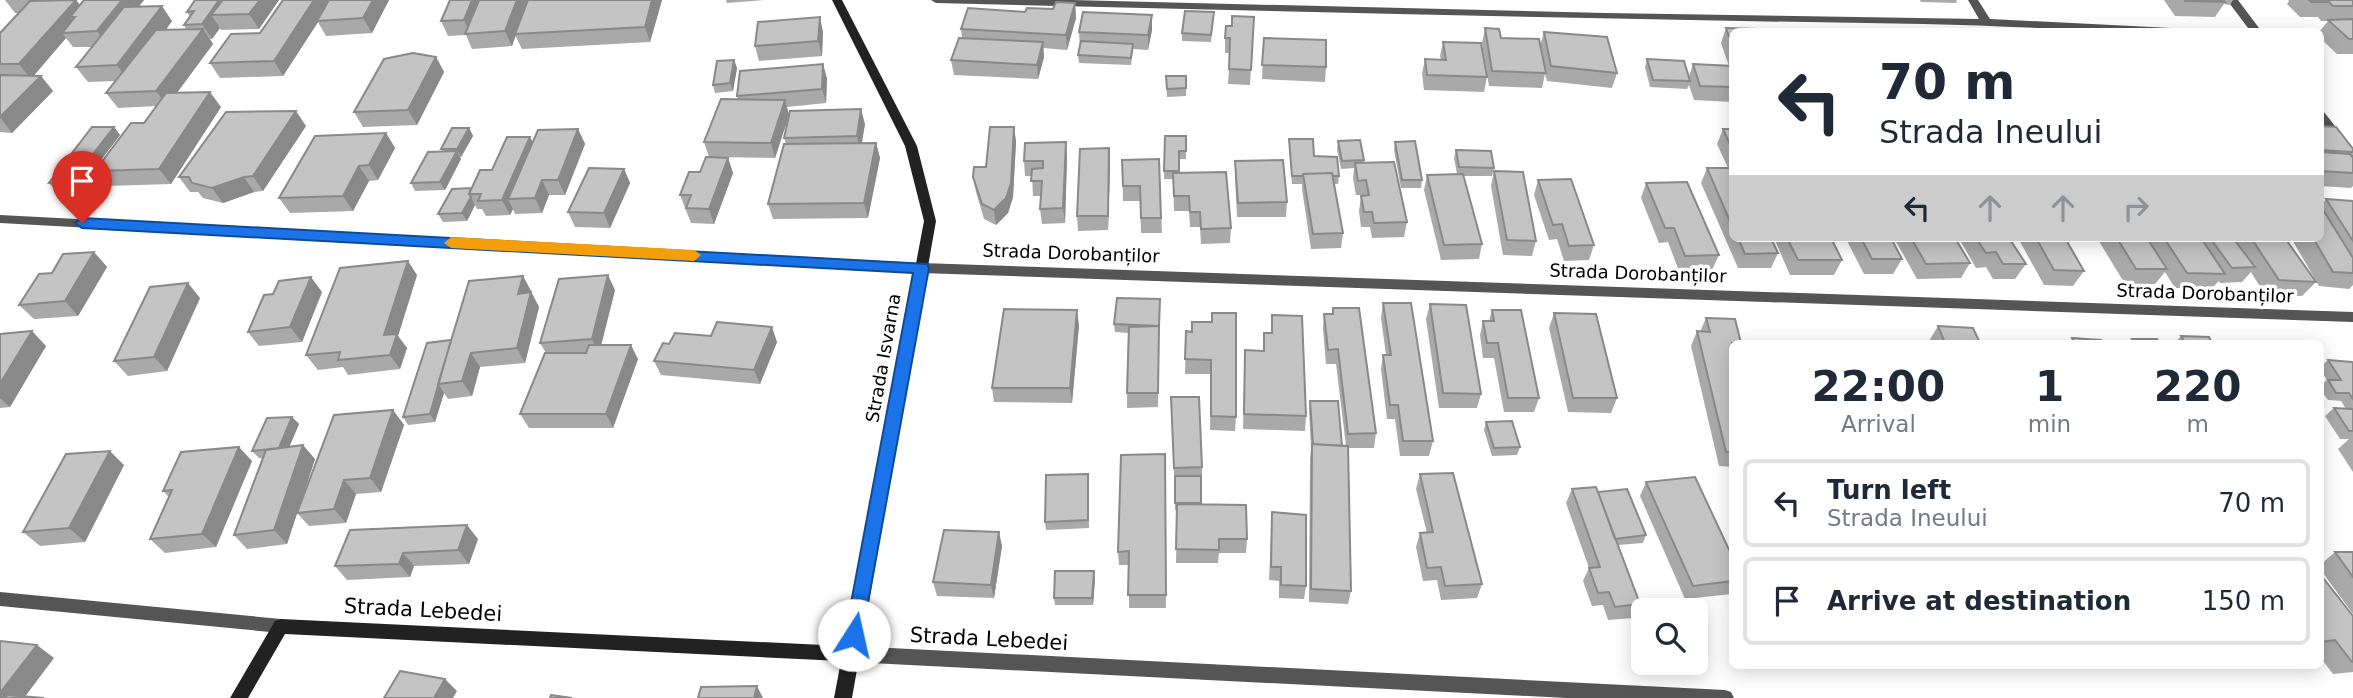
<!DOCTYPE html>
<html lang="en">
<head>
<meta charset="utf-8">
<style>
  :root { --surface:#fff; --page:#f6f6f7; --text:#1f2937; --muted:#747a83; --line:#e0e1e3 }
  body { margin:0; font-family:"DejaVu Sans",sans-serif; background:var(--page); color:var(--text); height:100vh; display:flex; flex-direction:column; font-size:26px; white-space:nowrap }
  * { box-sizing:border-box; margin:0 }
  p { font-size:23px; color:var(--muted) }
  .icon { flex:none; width:38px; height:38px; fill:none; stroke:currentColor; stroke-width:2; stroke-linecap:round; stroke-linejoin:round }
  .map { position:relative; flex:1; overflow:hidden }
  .side { position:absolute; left:1729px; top:340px; width:595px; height:329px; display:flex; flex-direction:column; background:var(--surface); border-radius:10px; box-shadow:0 4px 18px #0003 }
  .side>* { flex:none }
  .top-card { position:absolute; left:1729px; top:28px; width:595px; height:214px; border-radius:10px; box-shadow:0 4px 18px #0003; background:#fff; color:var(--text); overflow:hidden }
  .fabs { position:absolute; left:1631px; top:598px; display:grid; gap:14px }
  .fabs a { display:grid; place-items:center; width:77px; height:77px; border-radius:10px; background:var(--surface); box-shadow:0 4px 18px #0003; font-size:35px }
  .pin { position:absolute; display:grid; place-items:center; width:60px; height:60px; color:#fff; margin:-72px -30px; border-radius:50% 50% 50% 0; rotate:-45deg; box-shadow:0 0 7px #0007 }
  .pin .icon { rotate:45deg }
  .me { position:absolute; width:77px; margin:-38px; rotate:10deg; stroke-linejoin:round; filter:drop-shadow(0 0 5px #0008) }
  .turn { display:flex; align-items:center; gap:24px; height:147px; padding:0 35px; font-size:32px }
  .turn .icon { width:91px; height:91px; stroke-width:2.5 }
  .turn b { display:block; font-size:49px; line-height:60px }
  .lanes { display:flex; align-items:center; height:66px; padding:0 35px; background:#0003; justify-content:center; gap:35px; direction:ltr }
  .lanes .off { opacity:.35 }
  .eta { display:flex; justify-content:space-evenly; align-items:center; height:119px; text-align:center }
  .eta b { font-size:42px; font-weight:800; line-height:49px }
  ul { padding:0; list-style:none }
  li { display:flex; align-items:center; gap:21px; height:88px; margin:0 14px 10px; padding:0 21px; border:4px solid var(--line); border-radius:10px }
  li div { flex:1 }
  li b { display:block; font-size:26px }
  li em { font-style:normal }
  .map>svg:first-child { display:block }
</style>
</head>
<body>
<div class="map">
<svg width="2353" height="698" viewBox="0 0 2353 698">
  <rect width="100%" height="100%" fill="#fff"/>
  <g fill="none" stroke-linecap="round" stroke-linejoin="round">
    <path fill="#555" fill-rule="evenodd" d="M931 0H1072L1605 13 1979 19 1968 0H1978L1990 19 2191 29 2196 32C2105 32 2015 26 1924 24 1595 19 1265 11 936 3Z
      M2227 0H2238L2262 32H2251Z
      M2320 111 2324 112 2353 149V161L2349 160 2320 124Z
      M0 215 921 263 2353 312V322L921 273 0 223Z
      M0 592 281 619 287 621 289 626 287 631 281 633 0 606Z
      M851 646 1725 690 1731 692 1734 698H1567L851 662 845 659 843 654 845 649Z"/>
    <path fill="#222" fill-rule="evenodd" d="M832 0H842L917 146 936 221 852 698H834L841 661 285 634 248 698H230L275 621 281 619 844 646 924 221 905 146Z"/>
  </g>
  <path fill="#a9a9a9" d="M5 0H76L80 5 144 0 138 7 172 21 166 30 186 29 184 25 190 17 187 12 195 0H279L259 29 221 30 220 28 212 39H210L213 44 177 93 221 107 171 184 107 186 95 171 144 123 156 106 118 108 106 93 116 81 88 82 76 67 92 47H73L66 38 33 76H41L53 91 12 133 0 132V33L18 13H15Z
    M283 0H389L372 33 326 36 318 22 283 76 220 78 210 63 260 33Z
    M450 0H662L650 42 522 49 515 35 512 46 472 49 466 35 448 36 441 21Z
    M726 0H764L727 3Z
    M1920 0H1957L1956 3 1921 2Z
    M2164 0H2233L2230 5 2224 4 2215 17 2175 16Z
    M2288 0H2353V54H2337L2320 38V32H2319L2328 21H2321L2318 17H2300L2287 4 2289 1Z
    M1075 3 1076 18 1067 50 1043 48 1044 57 1038 79 954 75 951 60 962 38 961 29 1025 12 1053 9Z
    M1152 15V30L1148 50 1133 49 1131 65 1079 63 1078 55 1080 47 1079 32Z
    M1254 17 1250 85 1228 84 1230 53H1225V38L1232 26Z
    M1213 20 1211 42 1182 41V33Z
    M1485 28 1501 38 1540 46 1544 32 1617 73 1612 88 1547 81 1545 74 1542 88 1489 86 1482 43Z
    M1726 28 1732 32V102L1694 100 1689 85 1687 89 1650 87 1645 67 1647 59 1689 76 1693 64 1729 66 1721 43Z
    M823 32 822 56 759 61 755 46Z
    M1264 38 1326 67 1325 82 1262 79Z
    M1443 42 1487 77 1484 92 1424 90 1422 74 1425 59 1441 60 1440 56Z
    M436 57 444 72 417 125 363 127 354 112Z
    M734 60 737 68 733 91 715 93 713 85Z
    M823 64 827 79 826 103 787 107 789 115 775 158 715 157 728 158 733 173 714 224 691 223 680 195 700 172 709 157 704 142 738 100 737 96Z
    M1166 76H1186V96L1167 97Z
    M865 124 862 143H876L880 158 868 218 773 219 768 204 786 144 784 138Z
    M306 126 263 191 254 192 223 203 203 198 198 192H190L179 177Z
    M2320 126 2353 149V155L2352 156 2353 158V186L2351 188 2320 186Z
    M114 127 120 135 78 190 56 191 49 183Z
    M1014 127 1016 142 1013 197 1008 213 996 225 984 219 976 192 973 177 986 167Z
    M469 128 473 136 461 157H460L461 159 445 190 415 191 411 183 442 151 441 149Z
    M578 129 585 144 565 195H549L542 213 515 214 513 209 510 215 486 216 482 209H477L475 205 467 221 443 222 438 214 471 188 530 137 533 142Z
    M1723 129H1732V238H1771L1778 253 1771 268H1738L1701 183 1707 168H1728L1717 144Z
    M386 133 395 148 378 180 369 181 353 211 290 213 279 198Z
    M1165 136H1186V159H1179V173L1231 228 1230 243 1201 244 1200 227H1190L1189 211H1174L1173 179H1164Z
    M1289 139 1314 156 1339 176 1338 184H1334L1343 233 1341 248 1311 249 1302 189V184H1292L1289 147Z
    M1338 141 1364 160V163L1407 222 1404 237 1372 238 1370 227H1361L1359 211 1361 196 1364 195H1356L1353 178 1354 168 1341 169 1337 149Z
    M1066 142 1067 157 1065 223 1042 224 1040 209 1041 196H1033L1032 176H1025L1024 161Z
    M1395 142 1422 180 1421 188H1401L1394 150Z
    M1456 150 1494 168 1492 176H1463L1482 244 1479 259 1441 260 1424 190 1427 175 1457 174 1454 158Z
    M1159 159 1162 233H1141L1140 201H1123L1122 160Z
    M1235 161 1287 202 1286 217H1237L1235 176Z
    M1110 163 1108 230 1078 231 1077 216Z
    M624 169 630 183 610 228 575 227 568 212Z
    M1494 171 1536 241 1532 256 1503 255 1491 186Z
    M1538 180 1594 245 1589 260 1564 261 1557 239 1549 240 1534 195Z
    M1646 183 1719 255 1712 270 1679 271 1668 242 1659 243 1641 198Z
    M2326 199 2353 201V285L2349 289 2319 286 2291 238H2320L2321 205Z
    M1774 238H1831L1842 260 1834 275H1790Z
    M1839 238H1891L1902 259 1893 274H1864L1847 241H1840Z
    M1894 238H1955L1970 263 1961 278 1917 279Z
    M1963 238H1976L2026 264 2015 279H1993L1986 267 1976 268 1961 242Z
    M2018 238H2065L2084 271 2073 286 2044 285Z
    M2097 238H2285L2316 282 2302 296 2265 295 2251 272 2242 282 2220 283 2219 281 2212 288H2175L2165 272 2155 284H2125Z
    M94 252 107 267 78 316 34 319 19 305 52 273Z
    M417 275 398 336 407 348 400 369 348 375 343 367 318 370 306 355Z
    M523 276 539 307 525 363 480 367 472 396 448 399 444 393 435 422 408 425 403 417 451 340Z
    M615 290 601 345 638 359 613 428H529L520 414 546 353 540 343Z
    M322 292 302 342 259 346 248 332Z
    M200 298 167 371 128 376 114 361Z
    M1383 303 1433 441 1429 456H1400L1395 419H1387L1381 369 1383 355H1386L1381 318Z
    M1430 304 1481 394 1477 408H1439L1426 319Z
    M1160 306 1159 334 1158 407 1127 408 1128 333 1115 332 1114 324Z
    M1333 308 1376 433 1374 448H1348L1351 591 1348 604 1309 602 1310 459 1311 449 1309 408 1310 401 1342 446H1346L1336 364H1326L1323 329 1324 314H1332Z
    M1492 310 1539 398 1534 412H1504L1494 358H1483L1480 335 1483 321H1489Z
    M1554 313 1617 398 1611 413 1568 412 1549 328Z
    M1272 315 1306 416 1305 431 1243 429 1245 350 1263 351 1264 333H1271Z
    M1706 318 1732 343V467L1719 466 1691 346 1697 331 1700 332Z
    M1212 322 1236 417 1235 431 1210 430 1211 374H1185L1186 331 1192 332Z
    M1079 325 1072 403 994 402 992 388Z
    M1938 326 1980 343H1929V341Z
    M0 334 46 346 10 407 0 408Z
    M2181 336 2212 343H2175Z
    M777 342 760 384 661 375 654 361 669 344Z
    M2328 360 2353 363V472L2338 449 2349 439H2340L2325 416 2334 408 2346 409 2341 401 2328 400 2320 389V386L2327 380 2320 369V367Z
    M1171 397 1202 467V475L1174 476Z
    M393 410 404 425 381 492 356 494 346 523 309 526 297 513 287 544 247 549 234 535 262 458H259L252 451 292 417 299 424 289 447 315 459 302 499Z
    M1486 422 1520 447 1517 455 1492 456 1484 430Z
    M1165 454 1166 608H1129V565H1119L1118 552Z
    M252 461 216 547 165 553 150 539 169 497 163 491Z
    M124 465 85 542 40 546 23 532Z
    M1088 474 1089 528 1046 530 1045 522Z
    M1420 474 1482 584 1477 598 1441 600 1437 580 1423 581 1416 547 1420 533H1427L1416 489Z
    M1175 476H1201V505L1247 539 1246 553H1219L1218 563H1176L1177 510H1175Z
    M1646 482 1732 556V594L1685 599 1640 496Z
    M1572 489 1598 492 1646 535 1643 543 1618 545 1640 604 1633 618 1608 620 1603 605 1592 606 1583 581 1589 568 1566 503Z
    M1272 512 1306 586 1304 599 1279 598V581L1269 580Z
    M350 530 478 539 469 564 414 566 410 577 347 580 335 566Z
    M1002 546 994 598 937 596 933 582Z
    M2335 552H2353V614L2320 569V565Z
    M2320 574 2353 616V672L2333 674 2320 657Z
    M1095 579 1093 605H1055L1054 598Z"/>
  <path fill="#898989" d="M76 0 87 14 70 17 77 26 62 33 66 38 31 79 19 64Z
    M122 0H144L108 46 97 31Z
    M219 0H239L211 15 220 28 212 39 202 24Z
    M260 0H279L259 29 249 14Z
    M314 0H332L317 21 318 22 283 76 274 61Z
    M373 0H389L372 33 363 18Z
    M472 0H485L471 35 464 20Z
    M517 0H529L512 46 505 31Z
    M652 0H662L650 42 645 27Z
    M1075 3 1076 18 1067 50 1066 35Z
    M162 6 172 21 128 80 117 65Z
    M1152 15V30L1148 50V35Z
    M820 17 823 32 822 56 818 41Z
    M203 29 213 44 167 106 156 91Z
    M1043 42 1044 57 1038 79 1037 65Z
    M436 57 444 72 417 125 408 110Z
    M734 60 737 68 733 91 730 83Z
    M823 64 827 79 826 103 822 89Z
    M41 76 53 91 12 133 0 117Z
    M210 92 221 107 171 184 159 169Z
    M785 100 789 115 775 158 771 143Z
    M861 109 865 124 860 151 857 136Z
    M296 111 306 126 263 191 253 176Z
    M114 127 120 135 78 190 71 182Z
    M1014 127 1016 142 1013 197 1008 213 996 225 994 210Z
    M469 128 473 136 461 157 457 149Z
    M578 129 585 144 565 195 558 180Z
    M386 133 395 148 378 180 369 165Z
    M530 137 537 152 508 199 513 209 510 215 502 200Z
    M1066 142 1067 157 1065 223 1063 208Z
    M876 143 880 158 868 218 864 203Z
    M1109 148 1110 163 1108 230V216Z
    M457 151 461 159 445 190 440 182Z
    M728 158 733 173 714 224 709 209Z
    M359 166 369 181 353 211 343 196Z
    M624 169 630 183 610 228 604 213Z
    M244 177 254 192 223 203 212 188Z
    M542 180 549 195 542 213 535 198Z
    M471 197 475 205 467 221 462 213Z
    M94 252 107 267 78 316 65 301Z
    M408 261 417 275 398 336 407 348 400 369 390 355 384 335Z
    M608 275 615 290 599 354 592 339Z
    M523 276 531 291 526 309 518 294Z
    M311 277 322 292 302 342 290 327Z
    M188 283 200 298 167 371 154 357Z
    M531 292 539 307 525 363 517 348Z
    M1077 310 1079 325 1072 403 1070 388Z
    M772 327 777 342 760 384 754 370Z
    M32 331 46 346 10 407 0 398V384Z
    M631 345 638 359 613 428 606 414Z
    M471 353 480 367 472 396 462 381Z
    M439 385 444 393 435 422 430 414Z
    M393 410 404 425 381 492 370 478Z
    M292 417 299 424 285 457 279 449Z
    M303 445 315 459 287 544 274 530Z
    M239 447 252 461 216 547 202 534Z
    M110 451 124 465 85 542 69 528Z
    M344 480 356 494 346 523 334 509Z
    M467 525 478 539 469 564 458 550Z
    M999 532 1002 546 994 598 991 585Z
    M403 553 414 566 410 577 399 564Z
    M1094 571 1095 579 1093 605 1092 598Z
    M37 645 54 658 24 698H0V693Z
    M445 679 457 691 453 698H434Z
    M757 686 763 698H754Z"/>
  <path fill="#c4c4c4" stroke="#898989" stroke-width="2" d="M76 0 19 64H0V33L30 1Z
    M84 0H122L97 31 62 33 75 17H70Z
    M195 0H219L202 24 184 25 194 11 187 12Z
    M223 0H260L249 14 211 15Z
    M283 0H314L274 61 210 63 231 34 260 33Z
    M329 0H373L363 18 317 21Z
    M450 0H472L464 20 441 21Z
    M479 0H517L505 31 465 34Z
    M528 0H652L645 27 515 34Z
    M2185 0H2223L2225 2 2185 1Z
    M2309 0H2353V6H2333L2329 2H2311Z
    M1056 2 1075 3 1066 35 961 29 968 8 1025 12 1027 8 1053 9Z
    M162 6 117 65 76 67 124 7Z
    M1185 11 1214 12 1211 35 1182 33Z
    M1083 12 1152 15 1148 35 1079 32Z
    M1232 16 1254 17 1251 70 1229 69 1230 38H1225L1226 26H1232Z
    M820 17 818 41 755 46 758 22Z
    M2353 19V39H2349L2328 20Z
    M1485 28 1499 29 1501 38 1539 39 1546 73 1492 71Z
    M1726 28 1757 29 1758 32H1732V45Z
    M203 29 156 91 106 93 156 30Z
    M1544 32 1607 37 1617 73 1551 66Z
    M959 38 1043 42 1037 65 951 60Z
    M1264 38 1326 40V67L1262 65Z
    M1081 41 1133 44 1131 58 1078 55Z
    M1443 42 1481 43 1487 77 1427 75 1425 59 1446 60Z
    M413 53 436 57 408 110 354 112 384 59Z
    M1647 59 1684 61 1690 81 1653 80Z
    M734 60 730 83 713 85 717 61Z
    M823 64 822 89 737 96 740 71Z
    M1693 64 1732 66V87L1700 86Z
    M0 75 41 76 0 117Z
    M1166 76H1186V88L1167 89Z
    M210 92 159 169 95 171 131 123H144L166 93Z
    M721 99 785 100 771 143 704 142Z
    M861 109 857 136 784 138 790 111Z
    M296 111 253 176 244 177 212 188 192 183 189 177H179L226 112Z
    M2320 126 2336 127 2353 149V152L2320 150Z
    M92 127H114L71 182 49 183Z
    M990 127H1014L1011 183 1006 198 994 210 982 204 973 177 974 167H986Z
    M452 128H469L457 149H441Z
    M578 129 558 180H542L535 198 508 199 538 130Z
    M1723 129H1732V149Z
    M386 133 369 165 359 166 343 196 279 198 315 136Z
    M1165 136H1186V151H1179V171H1164Z
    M507 137H530L502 200 478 201 481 194H469L480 170H492Z
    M1289 139H1313L1314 156 1337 157 1339 176H1333L1332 173 1303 174V176H1292Z
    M1360 140 1364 160 1342 161 1338 141Z
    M1415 141 1422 180H1402L1395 142Z
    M1066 142 1063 208 1040 209 1042 181H1031L1032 169 1043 168V161H1024L1025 143Z
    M876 143 864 203 768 204 784 144Z
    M1109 148 1108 216H1077L1080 149Z
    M1456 150 1491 151 1494 168 1459 167Z
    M457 151 440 182 411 183 428 152Z
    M2320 152 2350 154 2353 158V173L2320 171Z
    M706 157 728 158 709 209 686 208 691 195H680L689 172H700Z
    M1159 159 1161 218H1141L1140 186H1123L1122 160Z
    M1283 160 1287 202 1238 203 1235 161Z
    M1394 162 1407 222 1374 223 1372 212H1364L1361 196 1369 195 1366 180 1358 181 1355 163Z
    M589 168 624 169 604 213 568 212Z
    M1707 168H1732V226Z
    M1494 171 1523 172 1536 241 1507 240Z
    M1226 172 1231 228 1201 229 1200 212H1190L1189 196H1174L1173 173Z
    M1332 173 1343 233 1313 234 1303 174Z
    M1463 174 1482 244 1444 245 1427 175Z
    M1571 179 1594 245 1569 246 1562 224 1553 225 1538 180Z
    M1687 182 1719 255 1685 256 1674 228H1665L1646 183Z
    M471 188 469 194 471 197 462 213 438 214 452 189Z
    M2326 199 2353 201V241Z
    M2320 205 2353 258V273L2333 272 2313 238H2320Z
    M1738 238H1771L1778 253 1745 254Z
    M1787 238H1831L1842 260H1798Z
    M1861 238H1891L1902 259H1872Z
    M1911 238H1955L1970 263 1926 264Z
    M1976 238H2009L2026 264H2003L1996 252 1986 253Z
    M2036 238H2065L2084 271 2054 270Z
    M2117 238H2147L2167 269H2136Z
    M2164 238H2201L2225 274 2187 273Z
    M2210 238H2233L2255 267 2232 268Z
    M2251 238H2285L2316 282 2279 280Z
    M94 252 65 301 19 305 39 274 52 273 63 254Z
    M408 261 384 335 397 334 390 355 338 360 340 352 306 355 340 268Z
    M608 275 592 339 540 343 559 279Z
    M523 276 518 294 531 292 517 348 471 353 462 381 438 384 469 281Z
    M311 277 290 327 248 332 264 295 273 294 279 281Z
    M188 283 154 357 114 361 150 287Z
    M1117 298 1160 299 1159 326 1114 324Z
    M1383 303H1411L1433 441H1403L1398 405H1390L1383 355H1391Z
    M1430 304 1466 305 1481 394 1443 393Z
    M1333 308H1359L1376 433 1348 434 1338 349 1328 350 1324 314H1333Z
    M1004 309 1077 310 1070 388H992Z
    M1492 310H1521L1539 398H1508L1498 343H1487L1483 321H1494Z
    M1212 313H1236V417L1211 416V360L1185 359 1186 331 1192 332V322H1212Z
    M1554 313 1596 314 1617 398H1573Z
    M1272 315 1302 316 1306 416 1244 414 1245 350 1264 351V333H1272Z
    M1706 318 1735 319 1741 343H1732V452H1726L1697 331 1710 332Z
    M717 322 772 327 754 370 654 361 663 343 669 344 675 333 711 336Z
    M1159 326 1158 393H1127L1129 327Z
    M1938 326 1973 328 1980 343H1945Z
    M32 331 0 384V334Z
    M2181 336 2209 337 2212 343H2185Z
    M2072 338 2101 340 2103 343H2074Z
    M2132 339H2157L2160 343H2135Z
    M451 340 430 414 403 417 427 343Z
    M589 345H631L606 414H520L545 353H586Z
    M2328 360 2352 362 2353 363V399L2349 393H2336L2328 380H2341Z
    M1171 397H1199L1202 467 1174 468Z
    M1310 401H1338L1342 446 1313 444Z
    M2334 408 2353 409V431H2349Z
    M393 410 370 478 344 480 334 509 297 513 334 415Z
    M292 417 279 448 252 451 267 418Z
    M1512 421 1520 447 1494 448 1486 422Z
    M1312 444 1348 446 1351 591 1311 589Z
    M303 445 274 530 234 535 266 450Z
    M239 447 202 534 150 539 172 490 163 491 181 452Z
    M110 451 69 528 23 532 66 454Z
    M1165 454 1166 595H1128L1129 551 1118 552 1121 455Z
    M1453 473 1482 584 1445 586 1441 567 1427 568 1420 533 1433 532 1420 474Z
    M1088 474V520L1045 522 1046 475Z
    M1175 476H1201V503H1175Z
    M1695 477 1732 556V581L1693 586 1646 482Z
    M1596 487 1640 604 1615 607 1609 592 1598 593 1589 568 1600 567 1572 489Z
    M1627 489 1646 535 1615 539 1598 492Z
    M1177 504 1246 505 1247 539H1219V550L1176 549Z
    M1272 512 1306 515V586L1281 585V567H1271Z
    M467 525 458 550 403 553 399 564 335 566 350 530Z
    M944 530 999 532 991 585 933 582Z
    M2335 552H2353V577Z
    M1055 571H1094L1092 598H1054Z
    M2320 574 2353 616V661L2352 662 2335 640 2320 642Z
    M0 641 37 645 0 693Z
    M400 671 445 679 434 698H384Z
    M757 686 754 698H698L701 687Z
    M7 695 44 698H5Z
    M551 695 572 698H550Z"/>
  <path fill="#1a73e8" stroke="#114b97" stroke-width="2" d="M82 218 927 264 929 268 861 641 854 643 848 641 845 635 913 273 82 228 75 223Z"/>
  <path fill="#f59e0b" d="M451 237 694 250 701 255 694 261 451 248 444 243Z"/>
  <g text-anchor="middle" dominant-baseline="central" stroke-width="7" stroke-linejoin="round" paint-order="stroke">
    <g font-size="18" fill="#000" stroke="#fff">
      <text transform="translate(1071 253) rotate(2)">Strada Dorobanților</text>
      <text transform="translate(1638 273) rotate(2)">Strada Dorobanților</text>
      <text transform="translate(2205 293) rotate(2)">Strada Dorobanților</text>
      <text transform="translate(883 358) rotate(-80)">Strada Isvarna</text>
    </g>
    <g font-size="21" fill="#000" stroke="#fff">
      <text transform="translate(423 610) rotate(3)">Strada Lebedei</text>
      <text transform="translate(989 639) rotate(3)">Strada Lebedei</text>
    </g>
  </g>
</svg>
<div class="fabs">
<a><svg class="icon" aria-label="search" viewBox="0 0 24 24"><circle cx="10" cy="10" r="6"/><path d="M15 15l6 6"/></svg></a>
</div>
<div class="pin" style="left:82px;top:223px;background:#d93025"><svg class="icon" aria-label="arrive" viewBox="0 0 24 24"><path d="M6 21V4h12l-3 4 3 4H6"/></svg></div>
<svg class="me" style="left:854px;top:635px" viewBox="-20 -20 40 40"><circle r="19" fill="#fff"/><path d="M0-13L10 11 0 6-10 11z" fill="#1a73e8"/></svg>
<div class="top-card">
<div class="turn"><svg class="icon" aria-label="left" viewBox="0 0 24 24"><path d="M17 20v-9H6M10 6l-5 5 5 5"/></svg><div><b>70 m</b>Strada Ineului</div></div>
<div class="lanes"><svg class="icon" aria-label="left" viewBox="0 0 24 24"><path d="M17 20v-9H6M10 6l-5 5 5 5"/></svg><svg class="icon off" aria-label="ahead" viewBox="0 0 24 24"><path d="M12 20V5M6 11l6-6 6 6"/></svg><svg class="icon off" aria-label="ahead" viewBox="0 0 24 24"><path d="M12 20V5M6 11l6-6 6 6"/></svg><svg class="icon off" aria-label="right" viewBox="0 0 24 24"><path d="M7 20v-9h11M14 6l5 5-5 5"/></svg></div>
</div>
<section class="side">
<div class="eta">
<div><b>22:00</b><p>Arrival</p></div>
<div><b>1</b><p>min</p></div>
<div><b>220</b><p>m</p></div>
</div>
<ul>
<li><svg class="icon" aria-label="left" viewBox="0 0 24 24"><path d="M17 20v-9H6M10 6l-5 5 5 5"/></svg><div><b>Turn left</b><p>Strada Ineului</p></div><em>70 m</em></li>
<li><svg class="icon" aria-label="arrive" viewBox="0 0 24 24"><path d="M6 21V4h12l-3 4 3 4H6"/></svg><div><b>Arrive at destination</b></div><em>150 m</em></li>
</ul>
</section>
</div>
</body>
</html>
